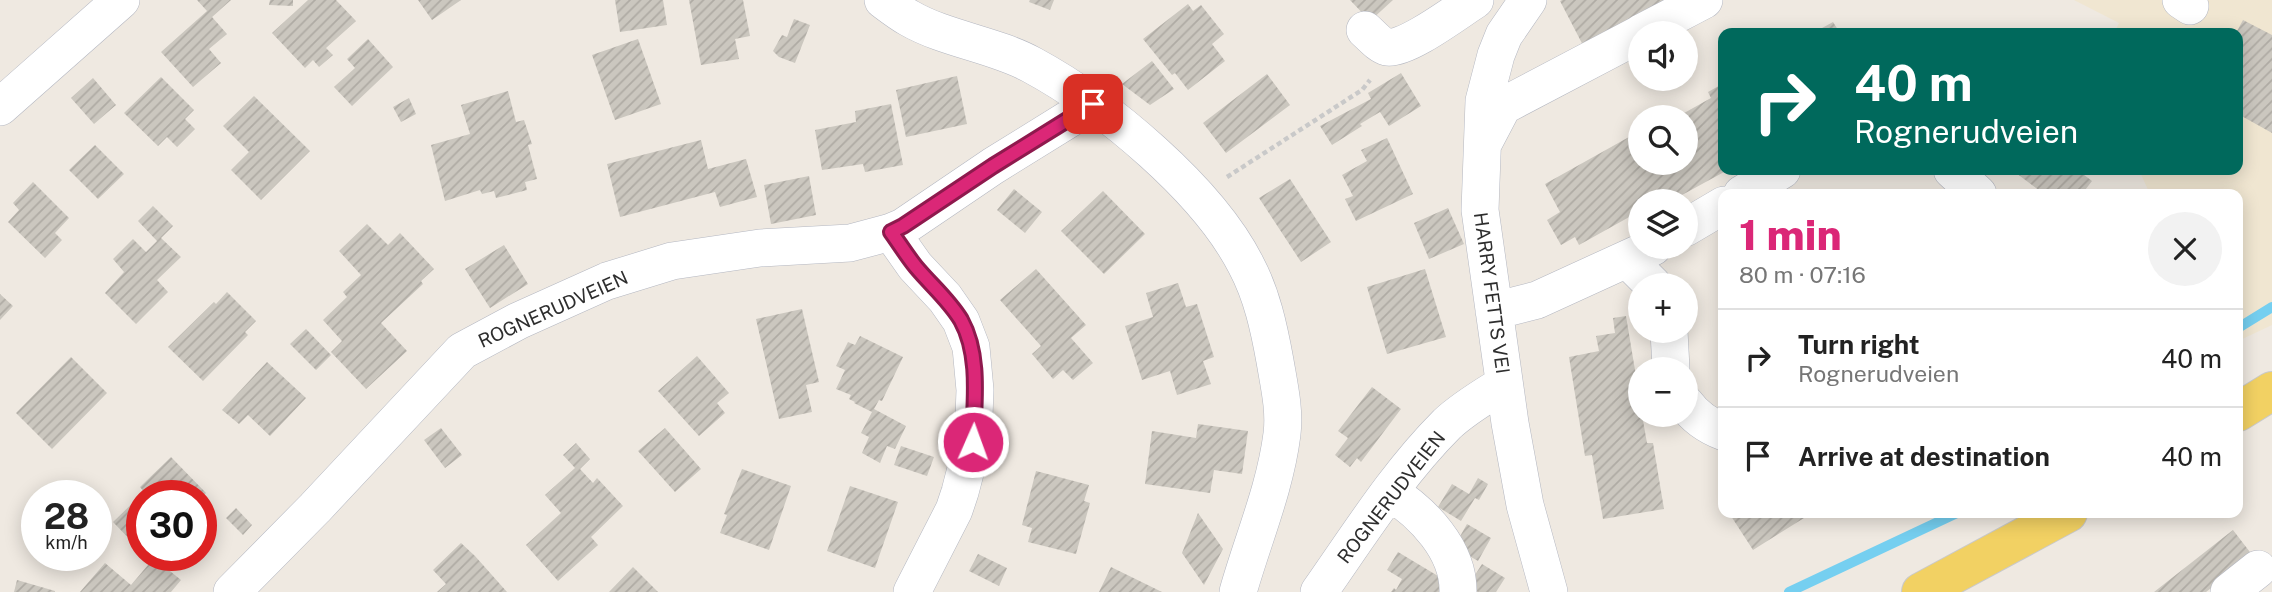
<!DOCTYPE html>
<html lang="en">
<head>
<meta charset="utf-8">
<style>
  :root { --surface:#fff; --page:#f2f2f2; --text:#222; --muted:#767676; --line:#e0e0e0; --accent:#db2777 }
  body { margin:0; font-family:"Public Sans",sans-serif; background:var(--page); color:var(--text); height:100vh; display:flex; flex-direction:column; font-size:26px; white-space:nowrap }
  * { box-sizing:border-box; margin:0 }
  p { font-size:23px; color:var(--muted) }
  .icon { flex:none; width:38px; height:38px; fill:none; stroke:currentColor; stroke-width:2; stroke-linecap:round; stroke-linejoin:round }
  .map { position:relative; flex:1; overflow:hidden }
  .details { position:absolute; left:1718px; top:189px; width:525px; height:329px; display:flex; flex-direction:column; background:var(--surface); border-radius:14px; box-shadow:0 4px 18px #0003 }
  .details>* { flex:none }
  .banner { position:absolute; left:1718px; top:28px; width:525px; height:147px; border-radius:14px; box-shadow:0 4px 18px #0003; background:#00695c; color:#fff; overflow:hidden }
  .tools { position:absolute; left:1628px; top:21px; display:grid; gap:14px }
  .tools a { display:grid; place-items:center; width:70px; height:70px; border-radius:50%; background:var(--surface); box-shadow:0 4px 18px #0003; font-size:35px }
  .speed { position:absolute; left:21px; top:480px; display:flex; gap:14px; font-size:35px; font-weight:700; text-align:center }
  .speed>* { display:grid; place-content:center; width:91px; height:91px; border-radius:50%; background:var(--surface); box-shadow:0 4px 18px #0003; line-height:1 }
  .speed small { font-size:18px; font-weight:400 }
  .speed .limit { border:10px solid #d22; background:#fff; color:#111 }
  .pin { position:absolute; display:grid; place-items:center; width:60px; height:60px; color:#fff; margin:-30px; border-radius:14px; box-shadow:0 4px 10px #0006 }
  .me { position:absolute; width:77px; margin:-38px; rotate:2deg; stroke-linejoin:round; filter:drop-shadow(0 0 5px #0008) }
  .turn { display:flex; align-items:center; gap:24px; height:147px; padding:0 21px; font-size:32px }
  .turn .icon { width:91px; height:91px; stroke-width:2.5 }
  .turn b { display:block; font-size:49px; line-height:60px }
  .round { display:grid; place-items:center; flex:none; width:74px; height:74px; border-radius:37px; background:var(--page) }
  .head { display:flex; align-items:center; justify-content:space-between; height:119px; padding:0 21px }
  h1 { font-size:42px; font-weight:800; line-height:52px; color:var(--accent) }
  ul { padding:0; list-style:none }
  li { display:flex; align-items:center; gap:21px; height:98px; padding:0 21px; border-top:2px solid var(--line) }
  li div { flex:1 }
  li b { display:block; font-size:26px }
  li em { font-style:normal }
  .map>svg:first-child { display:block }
</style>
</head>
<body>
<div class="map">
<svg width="2272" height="592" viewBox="0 0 2272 592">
  <defs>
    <pattern id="building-hatch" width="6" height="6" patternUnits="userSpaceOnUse" patternTransform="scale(1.75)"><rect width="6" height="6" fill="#cbc7bf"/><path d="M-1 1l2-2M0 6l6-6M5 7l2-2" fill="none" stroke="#afaba4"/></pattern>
  </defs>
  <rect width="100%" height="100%" fill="#efe9e1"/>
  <path fill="#f0e6d1" d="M2074 0H2272V325L2238 341V194H2150L2139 170H2238V33H2114L2119 23Z"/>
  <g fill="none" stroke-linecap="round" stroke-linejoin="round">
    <path stroke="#75cff0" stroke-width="10" d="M2238 328 2272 307
      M1789 592 1957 513"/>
  </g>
  <path fill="url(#building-hatch)" d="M197 0H231L212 17 227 34 209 49 221 63 193 87 161 52 207 11Z
    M270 0H293V6L269 5Z
    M308 0H336L356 21 326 48 333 55 319 67 313 60 305 68 272 33Z
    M418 0H461L432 20Z
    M615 0H663L667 25 620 32Z
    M689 0H743L750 36 735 39 739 59 701 65Z
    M1030 0H1054L1050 10 1029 2Z
    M1350 0H1393L1370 21Z
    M1562 0H1685L1587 53 1560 1Z
    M1188 4 1193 11 1201 5 1224 34 1212 44 1225 61 1188 90 1175 73 1172 75 1143 39Z
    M794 19 810 25 795 63 779 57 773 51 782 35 787 37Z
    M2243 20 2272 35V133L2238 114V33H2236Z
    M1833 22 1840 33H1813Z
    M368 39 393 67 352 106 334 87 355 68 347 59Z
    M638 39 661 104 615 120 592 55Z
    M1152 61 1174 89 1150 105 1122 84Z
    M1401 73 1421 106 1389 126 1380 112 1360 124 1362 126 1332 145 1320 126 1371 99 1368 93Z
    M1267 74 1290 105 1226 153 1203 123Z
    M957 76 967 124 906 137 896 90Z
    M161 77 194 110 185 119 195 129 177 147 167 137 158 146 124 113Z
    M93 78 116 105 94 124 71 98Z
    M1724 83V172L1671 201H1640V211L1579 245 1575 237 1561 245 1547 220 1560 212 1545 184 1629 137 1632 142 1640 138V163H1685V117H1677L1711 98 1708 92Z
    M508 91 516 122 524 120 532 144 528 145 537 179 525 182 527 190 496 198 494 191 482 194 480 190 445 201 431 145 470 134 461 105Z
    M254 96 310 151 261 200 231 170 249 152 223 126Z
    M409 98 416 114 401 122 393 107Z
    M891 104 903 165 865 172 863 164 822 170 815 130 856 122 855 111Z
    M1387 138 1413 194 1356 221 1345 199 1353 196 1342 175 1367 161 1361 150Z
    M701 140 708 169 746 159 757 197 720 207 715 192 620 217 607 164Z
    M95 145 124 174 98 199 69 170Z
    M2012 170H2080L2079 171 2092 181 2082 194H2044Z
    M809 176 816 215 771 224 764 185Z
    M1290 179 1331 242 1301 262 1259 198Z
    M33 182 69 218 55 233 62 240 45 258 8 222 19 210 13 203Z
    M1014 189 1042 212 1025 233 997 210Z
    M1103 191 1145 234 1104 274 1061 231Z
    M153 206 173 226 161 238 181 257 157 280 168 292 136 324 105 293 124 272 113 259 133 239 146 252 157 241 138 221Z
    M1448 208 1464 244 1429 259 1414 223Z
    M367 224 388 245 400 233 434 269 421 281 423 284 381 323 407 351 366 389 331 352 342 341 323 320 347 297 343 292 361 275 339 251Z
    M504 245 528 284 490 308 465 269Z
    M1036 269 1086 325 1071 338 1093 363 1073 380 1063 370 1053 379 1032 354 1041 346 1000 300Z
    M1425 269 1446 337 1387 354 1367 287Z
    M1178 283 1186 307 1197 304 1214 357 1203 361 1211 384 1177 395 1170 371 1142 380 1125 326 1153 317 1146 293Z
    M227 292 256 321 245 332 248 335 203 381 168 347 214 302 216 304Z
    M0 294 13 306 0 320Z
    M802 309 819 382 806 385 812 412 779 419 756 319Z
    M1626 316 1640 400V415H1642L1647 443H1653L1664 509 1603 519 1592 455 1585 456 1569 357 1599 351 1596 336 1615 333 1613 318Z
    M306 329 331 355 316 370 290 344Z
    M860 336 903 357 882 401 879 400 874 409 906 426 895 449 887 446 880 463 862 453 869 437 861 433 872 412 854 403 855 402 849 399 851 395 836 389 845 370 836 366 848 342 855 345Z
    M697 356 729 393 717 403 725 413 699 436 658 391Z
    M71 357 107 393 52 449 16 413Z
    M267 362 306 398 270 436 248 415 239 424 222 410Z
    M1372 387 1401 409 1361 462 1357 458 1350 467 1335 455 1348 438 1338 431Z
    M1198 424 1248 431 1242 474 1214 470 1210 493 1145 484 1152 431 1196 438Z
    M441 428 462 455 445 468 424 440Z
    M665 428 701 469 675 492 638 451Z
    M576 443 590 459 580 469 593 483 597 478 623 506 591 537 598 545 558 581 526 545 561 513 545 495 575 468 563 455Z
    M901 446 934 457 927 476 894 465Z
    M171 457 206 493 201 498V495H142V552L113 522 144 492 140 487Z
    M742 469 791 486 769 550 720 533 727 515 724 514Z
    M1036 471 1089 485 1084 501 1090 503 1076 554 1028 542 1032 528 1022 525Z
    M1478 478 1488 484 1479 500 1475 498 1461 521 1438 507 1452 484 1469 494Z
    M850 486 898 502 875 568 827 551Z
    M236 508 252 525 243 535 226 518Z
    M1198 513 1223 549 1204 585 1182 553Z
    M1729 513H1812L1753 550Z
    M1467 524 1491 538 1478 561 1454 547Z
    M2233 530 2253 556 2206 592H2154Z
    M461 543 475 556 507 592H437L446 584 433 570Z
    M1398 552 1453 585 1448 592H1391L1394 588 1396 590 1402 579 1387 570Z
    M978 554 1007 568 999 586 969 571Z
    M154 558 181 580 171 592H80L105 563 131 585Z
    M1482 564 1505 578 1496 592H1478L1468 586Z
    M633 567 658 592H609Z
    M1111 567 1162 592H1099Z
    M17 580 55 591V592H14Z"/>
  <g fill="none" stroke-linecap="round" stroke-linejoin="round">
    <defs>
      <path id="minor" d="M883 0C891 6 900 13 909 18 945 39 996 45 1032 65 1106 105 1208 190 1246 265 1262 295 1269 328 1275 361 1279 385 1285 410 1282 434 1275 489 1253 539 1238 592
        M1528 0 1504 35 1496 55 1484 101 1480 210 1510 423 1525 505 1549 592
        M2181 0 2190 6
        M1365 30C1371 35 1379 45 1387 47 1405 51 1459 10 1475 0
        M1641 33 1704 0
        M0 107 121 0
        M1483 144 1503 106 1640 34
        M1952 170 1978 194
        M1742 194 1782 170
        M1685 228 1724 205
        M891 232 903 227 993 166 1093 104
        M1628 260 1653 285
        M1494 311 1537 300 1653 247
        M1669 331 1671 369
        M1685 403C1695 417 1708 426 1724 432
        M1390 492C1423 513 1459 550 1458 592
        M232 592 315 508 462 351 518 321 607 281 672 261 760 248 850 243 891 232 915 266 945 298 961 321 971 347 975 390 973 442 960 492 954 510 912 592
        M1319 592C1359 535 1397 474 1447 424 1464 408 1485 396 1504 384
        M2229 592 2258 569"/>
      <path id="major" d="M2238 412 2272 391
        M1921 592 2068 513"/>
    </defs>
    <use href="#minor" stroke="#b4b7c1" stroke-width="38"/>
    <use href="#major" stroke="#c9c9c9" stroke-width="40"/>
    <path stroke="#c9c9c9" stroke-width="4.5" stroke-dasharray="5 3.5" stroke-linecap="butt" d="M1227 177 1362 90 1370 80"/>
    <use href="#minor" stroke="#fff" stroke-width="37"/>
    <use href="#major" stroke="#f2d163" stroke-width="38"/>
  </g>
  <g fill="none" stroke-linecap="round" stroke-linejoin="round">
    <defs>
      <path id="route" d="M973 442C974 403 981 356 961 320 949 300 931 285 916 267 907 256 899 243 891 232L903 226 993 166 1093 104"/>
    </defs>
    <use href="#route" stroke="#8e194d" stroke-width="18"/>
    <use href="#route" stroke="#db2777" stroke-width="12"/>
  </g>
  <g text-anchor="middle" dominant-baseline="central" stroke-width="5" stroke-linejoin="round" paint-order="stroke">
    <g font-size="19" fill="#2e2e2e" stroke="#fff">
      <text transform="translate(1492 293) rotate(82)">HARRY FETTS VEI</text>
      <text transform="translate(553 309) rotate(-24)">ROGNERUDVEIEN</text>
      <text transform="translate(1391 497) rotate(-52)">ROGNERUDVEIEN</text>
    </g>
  </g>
</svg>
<div class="tools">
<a><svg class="icon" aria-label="sound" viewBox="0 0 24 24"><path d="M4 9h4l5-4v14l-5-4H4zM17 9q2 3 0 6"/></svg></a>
<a><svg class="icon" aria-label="search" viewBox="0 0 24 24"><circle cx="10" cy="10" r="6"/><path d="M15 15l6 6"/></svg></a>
<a><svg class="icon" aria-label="layers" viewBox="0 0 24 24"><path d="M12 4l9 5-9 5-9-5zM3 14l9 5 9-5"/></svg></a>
<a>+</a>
<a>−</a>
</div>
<div class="speed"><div>28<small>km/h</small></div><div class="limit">30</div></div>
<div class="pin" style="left:1093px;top:104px;background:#d93025"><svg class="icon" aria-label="arrive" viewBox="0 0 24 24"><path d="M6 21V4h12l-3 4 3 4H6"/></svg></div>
<svg class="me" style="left:973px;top:442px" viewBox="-20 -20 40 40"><circle r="17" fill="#db2777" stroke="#fff" stroke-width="3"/><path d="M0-11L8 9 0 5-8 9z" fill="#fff"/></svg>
<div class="banner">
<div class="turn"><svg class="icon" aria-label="right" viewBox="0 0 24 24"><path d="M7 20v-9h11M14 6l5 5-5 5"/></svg><div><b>40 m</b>Rognerudveien</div></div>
</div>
<section class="details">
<div class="head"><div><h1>1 min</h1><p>80 m · 07:16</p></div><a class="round"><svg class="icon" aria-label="close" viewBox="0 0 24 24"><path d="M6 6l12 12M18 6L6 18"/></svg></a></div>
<ul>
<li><svg class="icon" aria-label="right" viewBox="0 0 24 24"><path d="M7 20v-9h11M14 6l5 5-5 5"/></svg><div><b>Turn right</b><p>Rognerudveien</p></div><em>40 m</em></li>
<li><svg class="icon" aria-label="arrive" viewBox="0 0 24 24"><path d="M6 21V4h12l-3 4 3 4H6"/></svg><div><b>Arrive at destination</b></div><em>40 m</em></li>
</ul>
</section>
</div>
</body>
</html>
